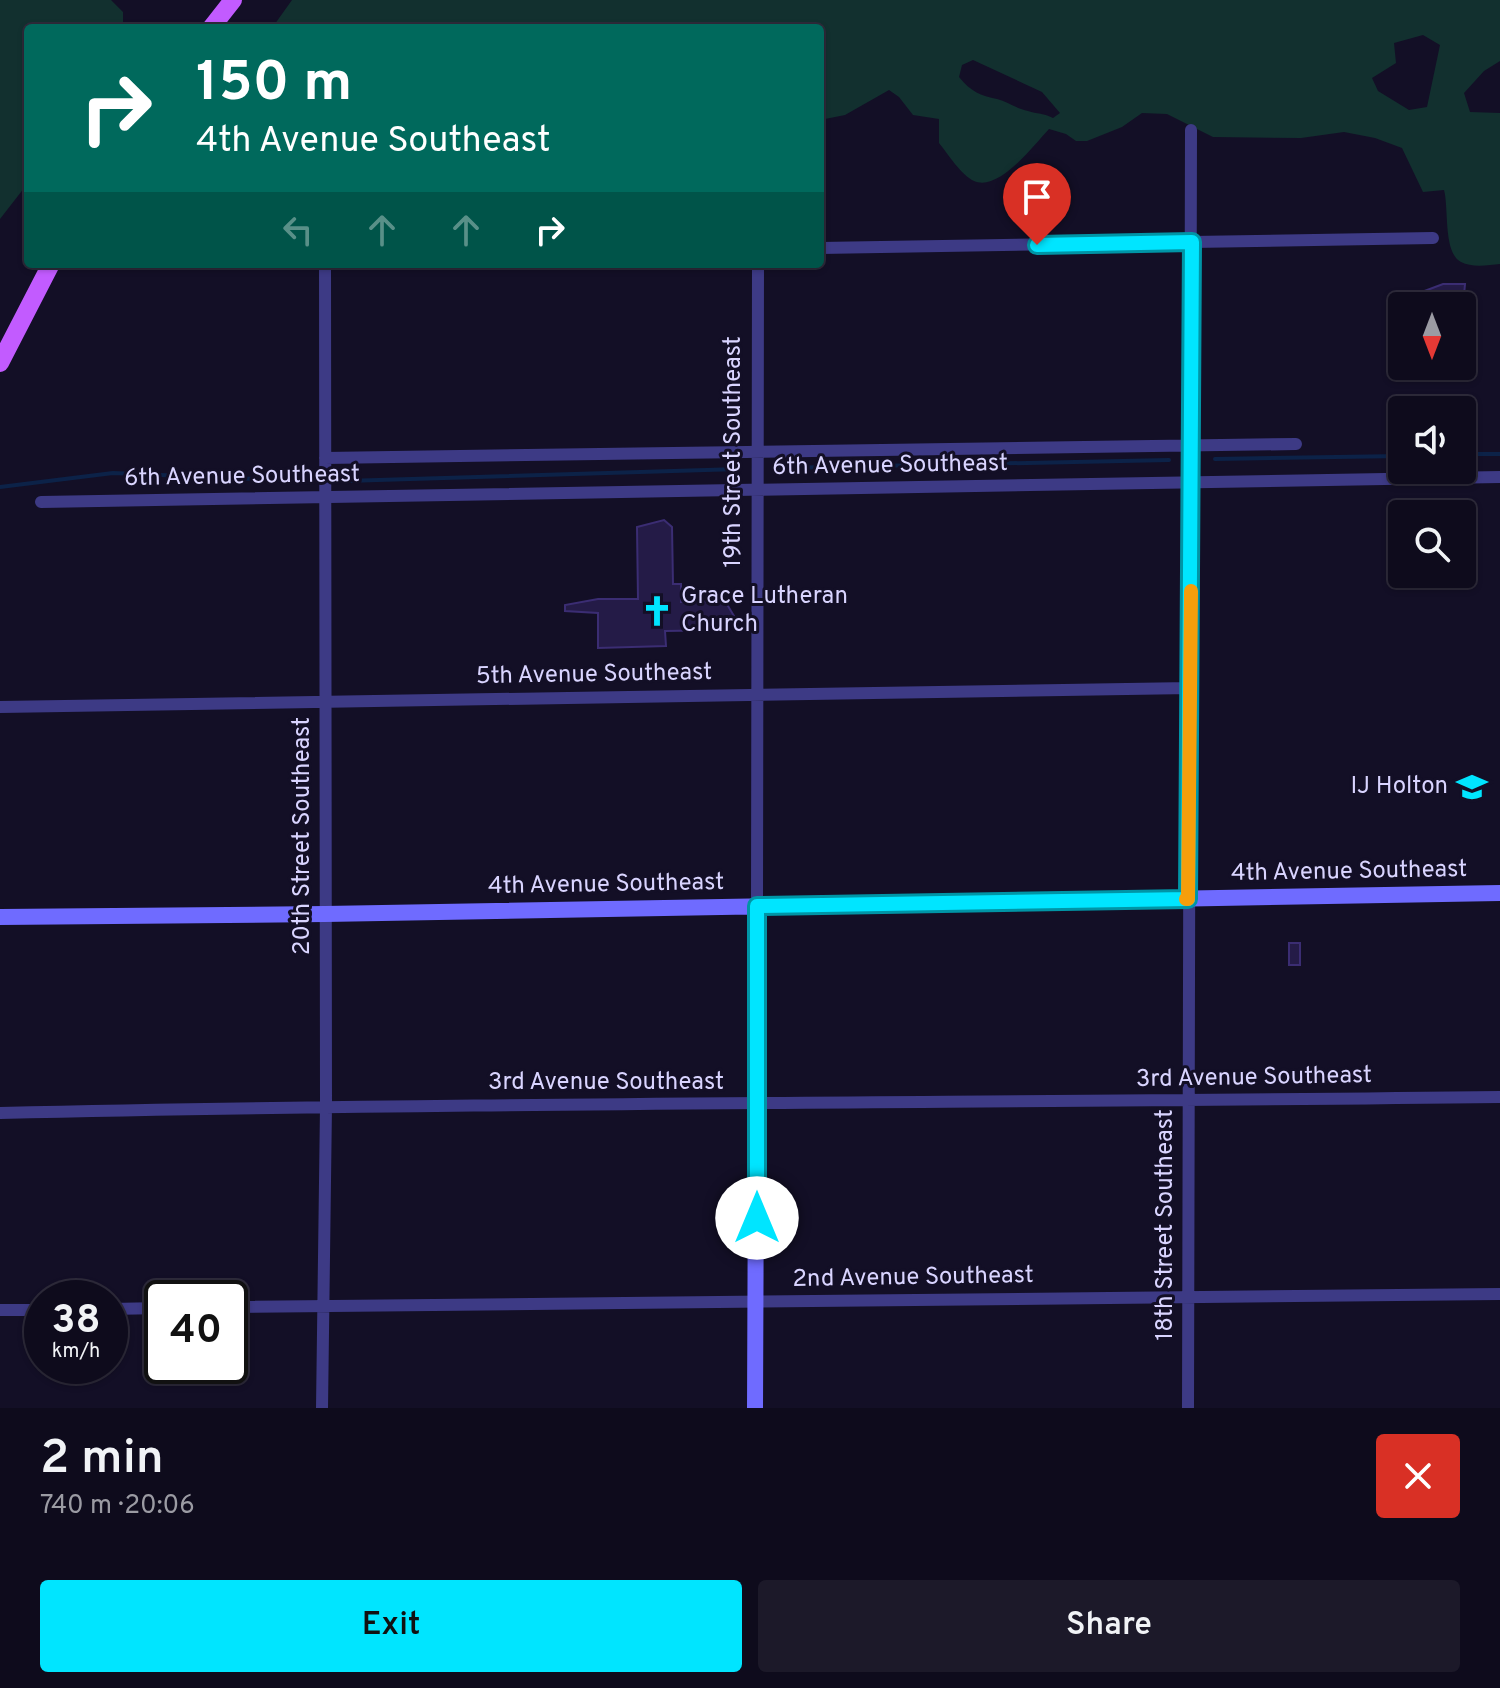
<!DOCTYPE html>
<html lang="en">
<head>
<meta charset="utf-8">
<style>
  :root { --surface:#0e0b1c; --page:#1c1929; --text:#f1f3f6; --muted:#9b9ba3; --line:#2e2b3b; --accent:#00e5ff }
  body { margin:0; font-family:Overpass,sans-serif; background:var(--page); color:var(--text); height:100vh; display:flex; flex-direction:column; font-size:30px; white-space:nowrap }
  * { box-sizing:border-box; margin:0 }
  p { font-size:26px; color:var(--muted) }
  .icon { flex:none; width:44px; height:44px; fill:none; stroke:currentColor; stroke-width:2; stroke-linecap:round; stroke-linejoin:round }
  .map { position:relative; height:1408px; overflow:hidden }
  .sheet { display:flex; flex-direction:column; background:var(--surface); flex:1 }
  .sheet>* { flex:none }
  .banner { position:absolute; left:24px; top:24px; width:800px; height:244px; border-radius:8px; box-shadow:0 2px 6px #0004,0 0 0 2px var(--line); background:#00695c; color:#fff; overflow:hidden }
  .needle { width:52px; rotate:180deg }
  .fabs { position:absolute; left:1388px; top:292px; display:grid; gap:16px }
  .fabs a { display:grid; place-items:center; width:88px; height:88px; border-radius:8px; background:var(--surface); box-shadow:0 2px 6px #0004,0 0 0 2px var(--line); font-size:40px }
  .speed { position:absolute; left:24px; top:1280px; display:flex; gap:16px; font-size:40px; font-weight:700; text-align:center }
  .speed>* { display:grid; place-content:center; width:104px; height:104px; border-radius:50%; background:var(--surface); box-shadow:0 2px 6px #0004,0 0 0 2px var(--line); line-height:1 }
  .speed small { font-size:20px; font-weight:400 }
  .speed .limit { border:4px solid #111; border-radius:12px; background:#fff; color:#111 }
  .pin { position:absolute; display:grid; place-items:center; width:68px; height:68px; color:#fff; margin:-82px -34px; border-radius:50% 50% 50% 0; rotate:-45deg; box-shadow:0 0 8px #0007 }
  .pin .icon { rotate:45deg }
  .me { position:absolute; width:88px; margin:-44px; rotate:0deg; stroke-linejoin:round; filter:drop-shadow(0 0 6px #0008) }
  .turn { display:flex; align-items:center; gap:28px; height:168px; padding:0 40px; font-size:36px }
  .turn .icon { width:104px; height:104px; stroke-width:2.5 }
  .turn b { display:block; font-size:56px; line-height:68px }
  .lanes { display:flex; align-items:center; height:76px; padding:0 40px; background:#0003; justify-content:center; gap:40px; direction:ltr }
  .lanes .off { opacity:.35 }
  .round { display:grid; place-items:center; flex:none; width:84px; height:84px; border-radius:8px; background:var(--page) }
  .summary { display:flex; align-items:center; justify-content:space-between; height:136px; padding:0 40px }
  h1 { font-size:48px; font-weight:600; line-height:60px }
  .cta { display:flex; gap:16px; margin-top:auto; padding:16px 40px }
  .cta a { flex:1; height:92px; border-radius:8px; background:var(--accent); color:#111; font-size:32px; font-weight:600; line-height:92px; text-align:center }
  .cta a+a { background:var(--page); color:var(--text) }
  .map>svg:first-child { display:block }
</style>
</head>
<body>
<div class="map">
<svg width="1500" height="1408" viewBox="0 0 1500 1408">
  <rect width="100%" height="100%" fill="#130f26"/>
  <path fill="#12302f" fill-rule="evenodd" d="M0 0H111L123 12V28H28V183L0 219Z
    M292 0H1500V61L1484 71 1464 93 1470 112 1500 113V264C1489 265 1472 268 1461 262 1443 253 1449 208 1444 190L1423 192 1402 148 1375 138 1344 132 1301 138 1213 137 1167 114 1142 113 1122 127 1087 141H1076L1066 134 1049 129C1033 146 999 192 974 181 961 175 948 154 939 143V119L913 115 899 97 889 90 845 115 820 120V28H272ZM1423 35 1440 45 1427 107 1409 110 1378 91 1372 78 1396 63 1394 43ZM973 60 1042 92 1060 113 1053 118C1044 113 1037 114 1028 111 1017 109 1008 102 997 99 981 96 970 91 959 77L962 65Z"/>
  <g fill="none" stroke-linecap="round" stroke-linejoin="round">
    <path stroke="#0c2248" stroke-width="4" d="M1462 454H1500
      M1215 459 1402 456
      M781 468 1169 460
      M345 481 739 469
      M0 487 113 473 304 481"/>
  </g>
  <path fill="#241b47" stroke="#3b2d73" stroke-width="2" d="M1443 284H1465L1463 306H1405L1422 292Z
    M1392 331H1402V350L1392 353 1389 342Z
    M664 520 672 527 673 584H681V602L725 601 734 616 725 630 665 631 666 646 598 648V613L565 611V605L598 599H638L637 527Z
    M1289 943H1300V965H1289Z"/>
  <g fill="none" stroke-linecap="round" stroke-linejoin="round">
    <path stroke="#3d3a85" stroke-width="12" d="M820 248 1433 238
      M325 458 1296 444
      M41 502 1500 477
      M0 707 1190 688
      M757 906 758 264
      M0 1113C500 1102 1000 1103 1500 1097
      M230 1307 1500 1294
      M110 1309 162 1308
      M0 1310H42
      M322 1408 326 1106 325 264
      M1188 1408 1191 130"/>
    <path stroke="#6f6bff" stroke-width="16" d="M0 917 325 914 1500 893
      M755 1408 757 906"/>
    <path stroke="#c25bff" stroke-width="18" d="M211 28 233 0
      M0 363 51 264"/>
  </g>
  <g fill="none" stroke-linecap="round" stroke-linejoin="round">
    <defs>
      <path id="route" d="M757 1218V906L1188 899 1192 242 1037 245"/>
    </defs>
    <use href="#route" stroke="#0095a6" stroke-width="20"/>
    <use href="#route" stroke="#00e5ff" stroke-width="14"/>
    <path stroke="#f59e0b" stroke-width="14" d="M1186 899H1188L1191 591"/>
  </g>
  <defs>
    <symbol id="church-bare" viewBox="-9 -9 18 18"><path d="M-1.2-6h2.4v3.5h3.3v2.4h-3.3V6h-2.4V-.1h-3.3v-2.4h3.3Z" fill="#00e5ff" stroke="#130f26" stroke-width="2.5" paint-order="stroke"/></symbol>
    <symbol id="school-bare" viewBox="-9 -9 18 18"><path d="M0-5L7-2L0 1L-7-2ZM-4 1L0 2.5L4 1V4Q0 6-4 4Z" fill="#00e5ff" stroke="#130f26" stroke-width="2.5" paint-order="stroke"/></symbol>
  </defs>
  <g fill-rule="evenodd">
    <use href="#church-bare" x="635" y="589" width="44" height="44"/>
    <use href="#school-bare" x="1450" y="765" width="44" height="44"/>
  </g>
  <g text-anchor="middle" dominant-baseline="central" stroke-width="6" stroke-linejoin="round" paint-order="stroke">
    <g font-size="24" fill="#d9d4ff" stroke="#130f26">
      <text transform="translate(734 452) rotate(-90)">19th Street Southeast</text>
      <text transform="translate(890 466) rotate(-1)">6th Avenue Southeast</text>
      <text transform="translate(242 477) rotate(-1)">6th Avenue Southeast</text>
      <text transform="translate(594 675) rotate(-1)">5th Avenue Southeast</text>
      <text transform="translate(303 836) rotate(-90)">20th Street Southeast</text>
      <text transform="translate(1349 872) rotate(-1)">4th Avenue Southeast</text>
      <text transform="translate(606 885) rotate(-1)">4th Avenue Southeast</text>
      <text transform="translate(1254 1078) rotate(-1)">3rd Avenue Southeast</text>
      <text x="606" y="1083">3rd Avenue Southeast</text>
      <text transform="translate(1166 1225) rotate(-90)">18th Street Southeast</text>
      <text transform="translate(913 1278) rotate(-1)">2nd Avenue Southeast</text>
    </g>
    <g font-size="24" fill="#d9d4ff" stroke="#130f26" text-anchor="start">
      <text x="681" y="597">Grace Lutheran<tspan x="681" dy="28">Church</tspan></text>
      <text x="1448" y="787" text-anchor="end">IJ Holton</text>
    </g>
  </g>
</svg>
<div class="fabs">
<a><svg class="needle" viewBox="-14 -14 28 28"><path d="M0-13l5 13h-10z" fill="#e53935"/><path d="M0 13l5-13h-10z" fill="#9b9ba3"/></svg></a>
<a><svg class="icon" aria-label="sound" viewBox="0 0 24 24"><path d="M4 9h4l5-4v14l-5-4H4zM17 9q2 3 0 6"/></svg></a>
<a><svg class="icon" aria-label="search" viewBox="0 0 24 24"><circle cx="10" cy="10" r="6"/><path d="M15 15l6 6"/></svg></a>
</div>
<div class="speed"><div>38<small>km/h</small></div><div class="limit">40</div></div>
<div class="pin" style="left:1037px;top:245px;background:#d93025"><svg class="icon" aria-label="arrive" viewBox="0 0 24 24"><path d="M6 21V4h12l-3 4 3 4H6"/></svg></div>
<svg class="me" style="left:757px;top:1218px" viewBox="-20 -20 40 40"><circle r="19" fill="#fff"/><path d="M0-13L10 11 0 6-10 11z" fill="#00e5ff"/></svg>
<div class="banner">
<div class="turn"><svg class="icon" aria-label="right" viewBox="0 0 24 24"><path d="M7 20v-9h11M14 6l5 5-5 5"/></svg><div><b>150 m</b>4th Avenue Southeast</div></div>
<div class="lanes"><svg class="icon off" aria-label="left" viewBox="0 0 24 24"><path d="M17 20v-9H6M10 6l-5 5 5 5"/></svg><svg class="icon off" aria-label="ahead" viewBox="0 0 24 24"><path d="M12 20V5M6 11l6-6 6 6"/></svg><svg class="icon off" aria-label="ahead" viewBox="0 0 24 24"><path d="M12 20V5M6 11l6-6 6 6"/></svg><svg class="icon" aria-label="right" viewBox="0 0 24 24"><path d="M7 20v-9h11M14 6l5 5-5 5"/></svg></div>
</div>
</div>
<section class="sheet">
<div class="summary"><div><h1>2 min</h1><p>740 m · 20:06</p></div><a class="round" style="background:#d93025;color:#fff"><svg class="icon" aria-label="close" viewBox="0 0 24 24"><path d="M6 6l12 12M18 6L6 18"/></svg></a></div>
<div class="cta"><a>Exit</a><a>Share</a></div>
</section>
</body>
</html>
